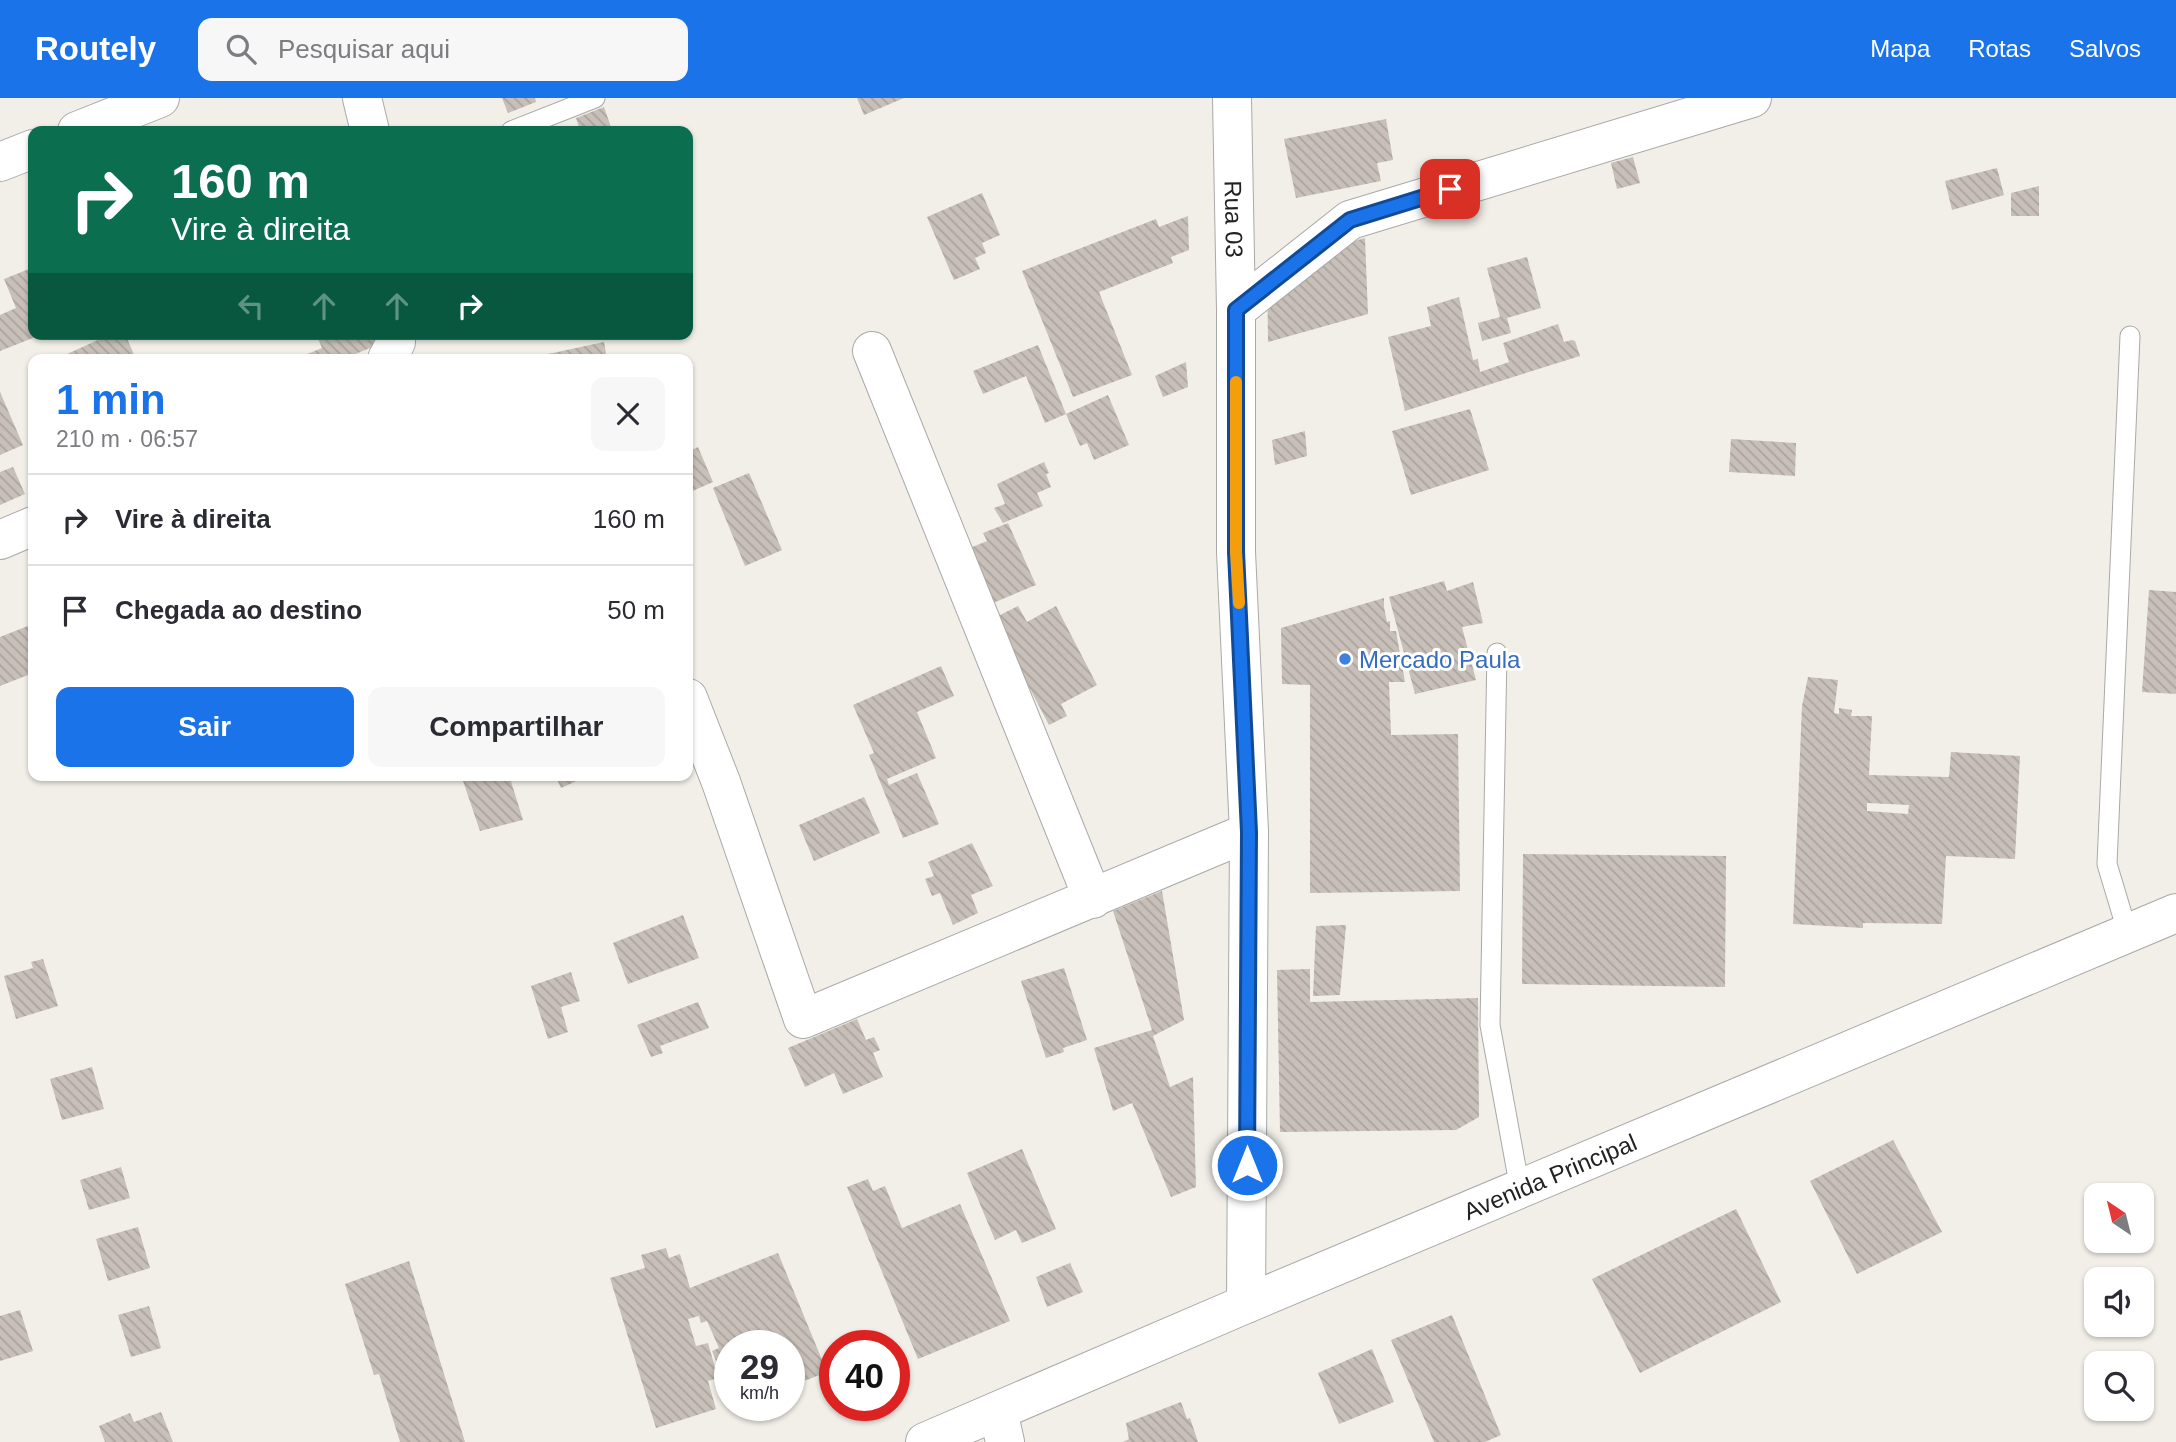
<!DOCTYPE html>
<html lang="pt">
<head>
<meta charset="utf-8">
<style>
  :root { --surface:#fff; --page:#f7f7f7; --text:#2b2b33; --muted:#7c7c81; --line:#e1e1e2; --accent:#1a73e8 }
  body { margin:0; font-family:Helvetica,sans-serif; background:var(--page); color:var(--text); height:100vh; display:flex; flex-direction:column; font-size:26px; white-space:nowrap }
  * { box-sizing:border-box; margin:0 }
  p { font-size:23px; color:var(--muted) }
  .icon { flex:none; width:38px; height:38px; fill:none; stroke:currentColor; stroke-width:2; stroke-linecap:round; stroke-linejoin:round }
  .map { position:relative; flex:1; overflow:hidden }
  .panel { position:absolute; left:28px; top:256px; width:665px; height:427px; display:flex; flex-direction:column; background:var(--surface); border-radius:14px; box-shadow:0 2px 5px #0004 }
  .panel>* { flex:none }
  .hud { position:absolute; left:28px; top:28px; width:665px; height:214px; border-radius:14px; box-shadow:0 2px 5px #0004; background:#0b6e4f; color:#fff; overflow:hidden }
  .needle { width:46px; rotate:325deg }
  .buttons { position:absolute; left:2084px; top:1085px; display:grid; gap:14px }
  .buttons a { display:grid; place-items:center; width:70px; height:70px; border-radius:14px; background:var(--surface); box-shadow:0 2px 5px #0004; font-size:35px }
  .speed { position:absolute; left:714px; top:1232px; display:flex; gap:14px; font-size:35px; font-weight:700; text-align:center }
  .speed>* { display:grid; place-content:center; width:91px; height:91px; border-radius:50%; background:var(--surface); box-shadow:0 2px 5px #0004; line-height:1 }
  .speed small { font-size:18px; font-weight:400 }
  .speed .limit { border:10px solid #d22; background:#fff; color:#111 }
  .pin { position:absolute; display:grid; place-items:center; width:60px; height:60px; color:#fff; margin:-30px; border-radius:14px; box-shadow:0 4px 10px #0006 }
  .me { position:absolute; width:77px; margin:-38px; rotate:0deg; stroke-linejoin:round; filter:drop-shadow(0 0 5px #0008) }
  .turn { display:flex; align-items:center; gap:24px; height:147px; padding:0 28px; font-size:32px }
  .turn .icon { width:91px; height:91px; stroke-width:2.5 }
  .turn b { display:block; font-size:49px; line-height:60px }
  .lanes { display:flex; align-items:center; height:66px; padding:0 28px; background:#0003; justify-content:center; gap:35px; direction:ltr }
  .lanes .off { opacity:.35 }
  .round { display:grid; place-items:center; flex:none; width:74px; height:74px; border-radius:14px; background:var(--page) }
  .head { display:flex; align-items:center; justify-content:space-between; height:119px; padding:0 28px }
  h1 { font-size:42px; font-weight:600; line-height:52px; color:var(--accent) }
  .cta { display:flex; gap:14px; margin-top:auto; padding:14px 28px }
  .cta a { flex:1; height:80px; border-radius:14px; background:var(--accent); color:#fff; font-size:28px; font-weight:600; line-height:80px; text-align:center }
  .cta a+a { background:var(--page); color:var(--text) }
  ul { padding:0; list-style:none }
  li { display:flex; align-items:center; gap:21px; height:91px; padding:0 28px; border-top:2px solid var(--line) }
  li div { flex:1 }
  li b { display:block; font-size:26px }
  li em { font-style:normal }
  header { display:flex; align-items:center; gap:42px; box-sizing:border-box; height:98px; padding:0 35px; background:var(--accent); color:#fff }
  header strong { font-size:33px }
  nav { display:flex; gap:38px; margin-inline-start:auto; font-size:24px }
  .search { width:490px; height:63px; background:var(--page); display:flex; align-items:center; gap:18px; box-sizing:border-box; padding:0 24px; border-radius:14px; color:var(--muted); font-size:26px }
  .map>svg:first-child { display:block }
</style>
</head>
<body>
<header>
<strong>Routely</strong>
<div class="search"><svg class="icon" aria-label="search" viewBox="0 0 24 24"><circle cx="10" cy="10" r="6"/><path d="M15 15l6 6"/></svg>Pesquisar aqui</div>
<nav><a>Mapa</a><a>Rotas</a><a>Salvos</a></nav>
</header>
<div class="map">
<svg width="2176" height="1344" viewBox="0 0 2176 1344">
  <defs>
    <pattern id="building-back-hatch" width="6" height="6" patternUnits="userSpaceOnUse" patternTransform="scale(1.75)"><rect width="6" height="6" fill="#c7bfb8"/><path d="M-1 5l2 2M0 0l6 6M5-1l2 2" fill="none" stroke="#aba49e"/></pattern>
  </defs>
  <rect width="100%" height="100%" fill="#f2efe9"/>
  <path fill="url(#building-back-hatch)" fill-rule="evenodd" d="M502 0H535L536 4 508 15Z
    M857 0H904L864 17Z
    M604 9 612 32 580 33 576 20Z
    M1386 21 1393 62 1377 65 1381 83 1296 100 1284 41Z
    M1633 59 1640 85 1617 91 1611 65Z
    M1997 70 2004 97 1952 112 1945 83Z
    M2039 88V118H2011V95Z
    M982 95 1000 137 982 145 986 155 975 160 980 171 954 182 927 119Z
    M1188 118 1189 152 1171 159 1173 165 1099 194 1132 277 1073 299 1022 173 1156 121 1159 129Z
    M1365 140 1368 216 1268 244 1267 167Z
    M1527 159 1541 210 1507 220 1511 235 1482 243 1478 225 1500 219 1487 170Z
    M29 171 33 182V236H43L0 253V217L16 210 4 181Z
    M1459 199 1473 262 1478 261 1480 274 1509 264 1503 245 1558 226 1564 244 1572 242 1575 243 1580 258 1405 313 1388 239 1431 228 1427 209Z
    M98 236H125L136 261H66L65 257 100 241Z
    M316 236H376L380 246 343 261H307L305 257 322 250Z
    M604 244 607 261H549L548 256Z
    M1038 247 1066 316 1045 325 1026 278 983 296 973 273Z
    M1186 264 1188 289 1163 299 1155 278Z
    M0 294 23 347 0 357Z
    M1108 297 1129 347 1094 362 1087 345 1080 348 1066 316Z
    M1470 311 1489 372 1411 397 1392 333Z
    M1305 333 1307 358 1275 367 1272 342Z
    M1731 341 1796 345 1795 378 1729 374Z
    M698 349 713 384 688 395V354Z
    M1044 364 1049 375 1046 376 1051 389 1037 395 1043 408 1003 425 994 410 1005 406 997 386Z
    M13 369 25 396 0 407V374Z
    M749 375 782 452 745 468 713 390Z
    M1008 425 1036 487 993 505 970 450 987 443 983 435Z
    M1444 483 1447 493 1473 484 1483 525 1462 529 1476 582 1415 596 1389 499Z
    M2149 492 2176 494V596L2142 594Z
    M1384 500V509L1387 524 1390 523V533H1396L1405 584H1389L1391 637 1458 636 1460 793 1310 795V587L1282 586 1281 530Z
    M1018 508 1027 524 1056 508 1097 587 1061 606 1067 618 1049 627 1027 585 1025 586 996 519Z
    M33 526V575L0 588V539Z
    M941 568 954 598 917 614 936 660 887 681 889 687 917 675 939 726 903 740 869 657 874 655 853 607Z
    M1808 579 1838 582 1834 615 1839 616V610L1852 612 1851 618H1872L1869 677 1949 679 1951 654 2020 658 2015 761 1946 758 1942 826 1863 825V830L1793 826 1802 608ZM1867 705 1909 707 1908 716 1867 713Z
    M461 677H509L523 722 480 733Z
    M555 677H590L561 690Z
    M864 699 880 735 814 763 799 727Z
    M972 745 993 788 971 797 978 815 953 827 940 795 932 798 925 781 934 778 928 764Z
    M1523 756 1726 758 1725 889 1522 886Z
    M1162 793 1184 922 1153 938 1170 989 1193 979 1196 1089 1171 1099 1132 1005 1113 1013 1094 950 1152 932 1113 813Z
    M683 817 699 860 628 886 613 845Z
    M1346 827 1340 897 1313 898 1316 828Z
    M43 861 58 908 16 921 4 878 33 870 31 864Z
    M1064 870 1087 942 1063 950 1064 954 1046 960 1021 883Z
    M1310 871V904L1478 900 1479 1019 1456 1032 1280 1034 1277 872Z
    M571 874 580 903 561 909 568 934 548 941 531 888Z
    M698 904 709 930 660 948 663 955 651 959 637 927Z
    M857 921 866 942 874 939 880 952 873 955 883 979 843 996 834 975 805 989 788 950Z
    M92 969 104 1011 62 1022 50 981Z
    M1893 1042 1942 1134 1857 1176 1810 1083Z
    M1022 1051 1056 1131 1022 1145 1016 1132 995 1142 967 1075Z
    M121 1069 130 1100 89 1112 80 1082Z
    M868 1081 873 1093 885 1088 902 1130 960 1106 1010 1223 918 1261 847 1089Z
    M1736 1111 1781 1204 1640 1275 1592 1181Z
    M138 1129 150 1170 108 1183 96 1141Z
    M666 1150 669 1160 680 1156 690 1190 778 1155 827 1274 789 1289V1248H730V1271L721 1275 712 1253 719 1250 707 1223 701 1225 699 1218 688 1221 696 1248 708 1245 718 1280 708 1283 716 1311 656 1330 610 1180 645 1170 641 1157Z
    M409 1163 420 1198 465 1344H400L379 1276 374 1277 345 1186Z
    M1070 1165 1083 1194 1047 1209 1036 1179Z
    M149 1208 161 1250 131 1259 118 1217Z
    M20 1212 33 1253 0 1263V1218Z
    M1452 1217 1501 1337 1485 1344H1434L1391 1242Z
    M1372 1251 1394 1304 1339 1326 1318 1275Z
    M1181 1304 1187 1321 1190 1320 1198 1344H1123L1129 1341 1126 1325Z
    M161 1314 173 1344H105L99 1328 130 1315 134 1324Z"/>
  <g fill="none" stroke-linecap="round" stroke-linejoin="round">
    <defs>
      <path id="service" d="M511 33 595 0
        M1497 555 1490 927 1520 1091
        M2128 836 2107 766 2130 238"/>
      <path id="minor" d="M362 0 370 33
        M77 33 160 0
        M0 64 33 51
        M1236 212 1350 122 1752 0
        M872 253 1093 801
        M387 261 396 244V236
        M0 442 33 428
        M688 600 721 684 803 921 1249 734
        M998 1313 1005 1344"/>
      <g id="tertiary">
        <path id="s1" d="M1232 0 1236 212V454L1249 734 1246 1206"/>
        <path id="s2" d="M925 1344 1246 1206 2176 815"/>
      </g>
    </defs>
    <use href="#service" stroke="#a9a9a9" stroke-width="21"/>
    <use href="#minor" stroke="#a9a9a9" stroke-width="40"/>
    <use href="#tertiary" stroke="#a9a9a9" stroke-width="40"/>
    <use href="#service" stroke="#fff" stroke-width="19"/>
    <use href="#minor" stroke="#fff" stroke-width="38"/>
    <use href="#tertiary" stroke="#fff" stroke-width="38"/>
  </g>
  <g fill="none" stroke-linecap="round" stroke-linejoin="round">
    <defs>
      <path id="route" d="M1247 1067 1249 734 1236 454V212L1350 122 1450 91"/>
    </defs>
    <use href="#route" stroke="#114b97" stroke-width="18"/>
    <use href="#route" stroke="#1a73e8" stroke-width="12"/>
    <path stroke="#f59e0b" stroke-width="12" d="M1236 284V454L1239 505"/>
  </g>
  <circle fill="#3f7fe0" stroke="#fff" stroke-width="2.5" cx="1345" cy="561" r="7"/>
  <g text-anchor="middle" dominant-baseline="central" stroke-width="6" stroke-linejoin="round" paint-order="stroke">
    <g font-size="24" fill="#222" stroke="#fff">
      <text stroke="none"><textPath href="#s1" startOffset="121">Rua 03</textPath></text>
      <text stroke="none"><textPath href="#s2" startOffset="679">Avenida Principal</textPath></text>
    </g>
    <g font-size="24" fill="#366cbe" stroke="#fff" text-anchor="start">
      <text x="1359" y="561">Mercado Paula</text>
    </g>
  </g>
</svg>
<div class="buttons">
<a><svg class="needle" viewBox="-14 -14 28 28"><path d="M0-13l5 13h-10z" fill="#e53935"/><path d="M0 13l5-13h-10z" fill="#7c7c81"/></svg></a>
<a><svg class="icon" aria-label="sound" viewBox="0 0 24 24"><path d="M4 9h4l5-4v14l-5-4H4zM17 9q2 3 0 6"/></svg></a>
<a><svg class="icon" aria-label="search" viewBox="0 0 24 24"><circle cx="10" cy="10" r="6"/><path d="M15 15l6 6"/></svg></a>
</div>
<div class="speed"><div>29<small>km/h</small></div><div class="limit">40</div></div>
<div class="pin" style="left:1450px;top:91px;background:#d93025"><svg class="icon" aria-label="arrive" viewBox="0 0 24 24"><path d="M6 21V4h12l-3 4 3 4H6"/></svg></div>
<svg class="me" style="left:1247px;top:1067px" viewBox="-20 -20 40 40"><circle r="17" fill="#1a73e8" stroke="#fff" stroke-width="3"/><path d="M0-11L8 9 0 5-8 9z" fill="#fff"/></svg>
<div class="hud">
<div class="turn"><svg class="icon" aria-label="right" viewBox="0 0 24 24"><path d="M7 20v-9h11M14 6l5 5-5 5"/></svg><div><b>160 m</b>Vire à direita</div></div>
<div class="lanes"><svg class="icon off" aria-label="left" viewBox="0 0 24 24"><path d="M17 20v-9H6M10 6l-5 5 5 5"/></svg><svg class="icon off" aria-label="ahead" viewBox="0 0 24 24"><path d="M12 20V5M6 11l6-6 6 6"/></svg><svg class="icon off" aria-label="ahead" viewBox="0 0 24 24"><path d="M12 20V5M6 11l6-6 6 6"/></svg><svg class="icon" aria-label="right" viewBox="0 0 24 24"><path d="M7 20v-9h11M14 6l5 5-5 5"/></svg></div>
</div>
<section class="panel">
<div class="head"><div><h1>1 min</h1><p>210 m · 06:57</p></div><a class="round"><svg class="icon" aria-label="close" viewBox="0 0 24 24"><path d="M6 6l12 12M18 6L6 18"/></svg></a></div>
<ul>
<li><svg class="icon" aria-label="right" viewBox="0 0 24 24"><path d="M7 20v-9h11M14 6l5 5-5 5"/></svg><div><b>Vire à direita</b></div><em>160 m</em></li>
<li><svg class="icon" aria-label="arrive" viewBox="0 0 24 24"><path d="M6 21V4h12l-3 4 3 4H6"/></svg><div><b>Chegada ao destino</b></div><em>50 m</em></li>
</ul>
<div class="cta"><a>Sair</a><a>Compartilhar</a></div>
</section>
</div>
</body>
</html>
